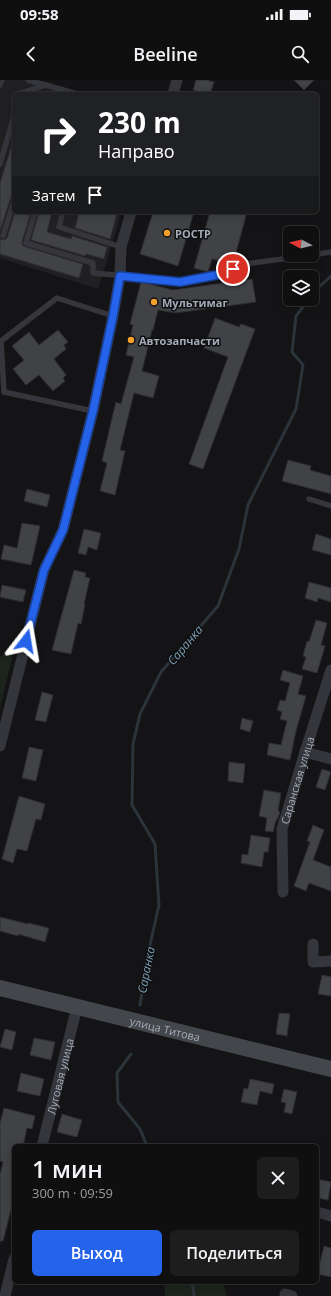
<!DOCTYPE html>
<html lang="ru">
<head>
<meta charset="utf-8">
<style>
	:root { --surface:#0f0f10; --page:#1d1d1e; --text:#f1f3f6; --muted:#9b9c9f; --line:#2f2f30; --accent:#2563eb }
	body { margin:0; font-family:"Open Sans",sans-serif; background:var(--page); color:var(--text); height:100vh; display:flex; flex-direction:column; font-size:15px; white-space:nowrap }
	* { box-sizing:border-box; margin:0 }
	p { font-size:13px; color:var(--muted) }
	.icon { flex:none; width:22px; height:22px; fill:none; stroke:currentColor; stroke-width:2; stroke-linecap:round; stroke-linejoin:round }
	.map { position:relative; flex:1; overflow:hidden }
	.panel { position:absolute; left:12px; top:1064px; width:307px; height:140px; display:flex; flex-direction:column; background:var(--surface); border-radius:6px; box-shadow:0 2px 10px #0003,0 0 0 1px var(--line) }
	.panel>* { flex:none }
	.banner { position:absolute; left:12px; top:12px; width:307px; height:122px; border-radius:6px; box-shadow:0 2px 10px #0003,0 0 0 1px var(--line); background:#202124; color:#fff; overflow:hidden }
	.needle { width:26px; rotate:277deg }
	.controls { position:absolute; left:283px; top:146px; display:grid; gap:8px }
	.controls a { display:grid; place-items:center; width:36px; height:36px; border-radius:6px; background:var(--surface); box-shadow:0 2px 10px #0003,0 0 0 1px var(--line); font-size:20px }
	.pin { position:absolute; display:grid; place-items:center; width:34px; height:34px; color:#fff; margin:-17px; border:2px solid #fff; border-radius:50%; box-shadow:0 1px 4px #0007 }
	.me { position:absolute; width:44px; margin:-22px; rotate:14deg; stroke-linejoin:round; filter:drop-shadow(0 0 3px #0008) }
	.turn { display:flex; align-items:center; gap:14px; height:84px; padding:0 20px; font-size:18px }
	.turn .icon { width:52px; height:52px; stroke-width:2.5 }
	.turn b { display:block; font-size:28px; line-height:34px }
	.then { display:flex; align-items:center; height:38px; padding:0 20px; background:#0003; gap:8px; font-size:15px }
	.round { display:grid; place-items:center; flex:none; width:42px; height:42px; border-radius:6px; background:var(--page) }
	.headline { display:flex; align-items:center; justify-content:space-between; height:68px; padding:0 20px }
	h1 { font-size:24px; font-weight:600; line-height:30px }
	.button { display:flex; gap:8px; margin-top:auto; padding:8px 20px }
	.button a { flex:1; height:46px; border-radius:6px; background:var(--accent); color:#fff; font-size:16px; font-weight:600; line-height:46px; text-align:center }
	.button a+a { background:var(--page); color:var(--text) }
	.status { display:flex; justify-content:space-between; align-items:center; height:28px; padding:0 20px; background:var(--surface); direction:ltr }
	.status svg { height:11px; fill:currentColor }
	header { display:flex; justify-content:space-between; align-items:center; height:52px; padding:0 20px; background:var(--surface); font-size:18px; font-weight:600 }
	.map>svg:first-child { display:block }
</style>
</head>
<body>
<div class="status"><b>09:58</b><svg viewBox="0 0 49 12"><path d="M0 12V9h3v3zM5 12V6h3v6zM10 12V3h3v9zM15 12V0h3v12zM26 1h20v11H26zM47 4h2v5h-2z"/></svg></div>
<header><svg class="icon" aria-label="back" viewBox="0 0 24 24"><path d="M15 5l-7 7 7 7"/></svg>Beeline<svg class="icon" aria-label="search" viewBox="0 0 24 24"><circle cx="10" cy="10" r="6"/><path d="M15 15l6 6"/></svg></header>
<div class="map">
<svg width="331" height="1216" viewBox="0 0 331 1216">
	<rect width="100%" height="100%" fill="#141416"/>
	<polygon fill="#202023" points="0,0 35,0 80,14 14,14 14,132 122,132 98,209 0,178"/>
	<g fill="#1c241c">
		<polygon points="15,566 0,628 0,577"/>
		<polygon points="164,1202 223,1202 227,1216 165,1216"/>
	</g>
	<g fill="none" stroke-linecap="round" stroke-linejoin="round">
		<g stroke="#2a343a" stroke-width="3">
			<polyline points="312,215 320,206 331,196"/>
			<polyline points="140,925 150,865 159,825 155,764 132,725 133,664 140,634 161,592 218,526 239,469 248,425 296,329 303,285 292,272 296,236 309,219"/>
			<polyline points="131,974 117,993 118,1022 140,1049 147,1066"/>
			<polyline points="192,1202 194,1216"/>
		</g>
	</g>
	<g fill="#404246" stroke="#2e2e32">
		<polygon points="196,0 206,0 214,2 210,14 204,14 193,10"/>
		<polygon points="294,0 314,0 304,10"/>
		<polygon points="12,64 14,64 14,108 0,151 0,103"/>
		<polygon points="15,132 31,132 22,162 23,166 83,184 79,198 0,174 0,159 4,160 7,158"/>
		<polygon points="39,132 52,132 47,152 71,159 72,156 107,167 104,179 86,174 85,176 31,160"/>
		<polygon points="79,132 109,132 117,134 110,159 75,148"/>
		<polygon points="153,132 194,132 178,186 140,174"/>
		<polygon points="210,132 247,132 233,184 212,179 208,192 194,188"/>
		<polygon points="252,199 256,222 176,233 158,230 153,250 152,250 142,291 159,296 153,318 134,313 120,370 125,371 115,415 100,411 107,383 102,381 112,338 116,322 121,324 134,277 126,275 133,245 130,244 141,202 173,210"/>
		<polygon points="215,238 239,247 241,244 255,249 203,389 189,384 228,277 204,268"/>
		<polygon points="58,250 68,262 64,265 66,269 54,279 66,295 63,298 65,301 53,311 39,295 26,305 13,289 24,280 12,266 29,252 39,265"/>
		<polygon points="288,380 311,386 310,390 331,396 331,414 282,401"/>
		<polygon points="27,409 50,415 47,427 24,421"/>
		<polygon points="22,443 40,446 31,485 1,479 4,465 17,468"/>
		<polygon points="84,449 101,453 97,470 88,467 86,475 78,473"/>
		<polygon points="316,454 331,459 331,475 312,470"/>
		<polygon points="74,490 86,493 85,497 90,498 84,524 85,525 81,544 78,543 71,574 52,570"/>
		<polygon points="309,502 331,508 331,522 318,518 317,522 305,518"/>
		<polygon points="2,505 26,510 23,522 0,517"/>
		<polygon points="316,540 327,543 321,565 325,566 317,593 302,589 306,577 303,576 307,561 309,562"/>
		<polygon points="283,590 303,596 298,614 306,616 296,651 290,680 267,675 269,663 281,665 287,641 280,639 282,632 277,630 280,620 285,621 290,603 280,600"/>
		<polygon points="42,612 53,615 46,642 35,640"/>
		<polygon points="242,638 253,641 250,652 240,649"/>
		<polygon points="29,667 43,670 36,701 22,698"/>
		<polygon points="229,682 245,684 243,703 228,701"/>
		<polygon points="322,689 331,692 325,710 316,707"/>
		<polygon points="264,710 281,713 278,731 280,732 277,740 276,740 273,752 265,751 267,738 259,736"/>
		<polygon points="19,716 45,724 41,740 36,739 27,771 17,769 13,783 2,779"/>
		<polygon points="313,745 324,750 313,780 331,787 331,811 309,803 306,811 294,806 310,762 307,761"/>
		<polygon points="251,755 270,758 268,772 264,772 262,787 241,783 242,774 248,775"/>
		<polygon points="0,837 28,844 28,843 49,848 45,862 18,854 18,856 0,851"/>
		<polygon points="322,895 331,897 331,916 318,914"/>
		<polygon points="279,933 290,934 287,956 276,954"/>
		<polygon points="5,949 16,952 12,970 0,967"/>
		<polygon points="34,958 55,962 51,980 30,975"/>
		<polygon points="21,993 44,999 40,1016 17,1011"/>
		<polygon points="250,999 274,1004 272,1014 260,1011 257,1025 241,1022 244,1008 248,1009"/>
		<polygon points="284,1009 297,1012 292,1034 284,1032 286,1023 281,1022"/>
		<polygon points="4,1028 35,1036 32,1049 27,1048 23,1066 14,1066 14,1118 3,1161 0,1161 0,1095 3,1082 0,1081 0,1043"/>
		<polygon points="62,1034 82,1040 77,1057 57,1052"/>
		<polygon points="317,1099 331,1102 328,1120 317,1118"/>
		<polygon points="324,1166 331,1168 331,1197 317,1194"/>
	</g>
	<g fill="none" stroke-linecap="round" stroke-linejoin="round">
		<g stroke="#35363b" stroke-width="5.5">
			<polyline points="28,0 45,5"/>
			<polyline points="0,5 2,0"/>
			<polyline points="21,14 21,13 46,5 77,14"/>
			<polyline points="0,84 14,36"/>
			<polyline points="35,132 26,163 93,183 93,193 180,201 222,194 245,184 312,175"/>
			<polyline points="63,132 59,147 121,167"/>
			<polyline points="3,156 14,121"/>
			<polyline points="312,175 331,172"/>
			<polyline points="93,331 4,312 1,261 57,218 113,236"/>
			<polyline points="309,419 331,426"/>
		</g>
		<g stroke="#35363b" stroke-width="11">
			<polyline points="173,14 177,0"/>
			<polyline points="0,666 44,490 63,450 93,331 113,236 120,196 121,167 131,132"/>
			<polyline points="305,672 331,679"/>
			<path id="s1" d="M283,812l-1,-63 23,-77 26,-82"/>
			<polyline points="313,864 313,882 331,881"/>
			<path id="s2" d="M42,1066l35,-139"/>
			<polyline points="317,1132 331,1136"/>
			<polyline points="285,1214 292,1216"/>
			<polyline points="5,1216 14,1179"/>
		</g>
		<path stroke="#43464b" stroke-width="16" id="s3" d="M0,908l331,81"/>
	</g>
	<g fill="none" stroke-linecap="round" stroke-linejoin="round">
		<defs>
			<polyline id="route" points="26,561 44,490 63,450 93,331 113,236 120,196 180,202 222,194 233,189"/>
		</defs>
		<use href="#route" stroke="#184099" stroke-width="10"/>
		<use href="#route" stroke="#2563eb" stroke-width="7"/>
	</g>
	<g fill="#f6a02c" stroke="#0f0f11" stroke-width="1.5">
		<circle cx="167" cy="153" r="4"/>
		<circle cx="154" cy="222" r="4"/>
		<circle cx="131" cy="260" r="4"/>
	</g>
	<g text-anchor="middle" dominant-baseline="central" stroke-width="3" stroke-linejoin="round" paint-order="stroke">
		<g font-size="11" font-weight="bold" fill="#a5acb7" stroke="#0f0f11" text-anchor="start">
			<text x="175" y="153">РОСТР</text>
			<text x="162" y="222">Мультимаг</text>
			<text x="139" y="260">Автозапчасти</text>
		</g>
		<g font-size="11" fill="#a5acb7" stroke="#0f0f11">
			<text stroke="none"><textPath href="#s1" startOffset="114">Саранская улица</textPath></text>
			<text stroke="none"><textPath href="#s3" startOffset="170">улица Титова</textPath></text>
			<text stroke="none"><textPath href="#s2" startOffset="72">Луговая улица</textPath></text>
		</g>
		<g font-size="12" font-style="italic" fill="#7b9eb3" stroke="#0f0f11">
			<text transform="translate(185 565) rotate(-50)">Саранка</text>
			<text transform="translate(146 890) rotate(-79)">Саранка</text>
		</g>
	</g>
</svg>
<div class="controls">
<a><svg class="needle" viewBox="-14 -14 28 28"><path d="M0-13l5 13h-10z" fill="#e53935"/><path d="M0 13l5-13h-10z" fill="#9b9c9f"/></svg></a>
<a><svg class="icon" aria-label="layers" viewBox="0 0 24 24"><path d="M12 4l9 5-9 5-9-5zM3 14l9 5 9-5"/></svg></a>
</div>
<div class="pin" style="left:233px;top:189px;background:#d93025"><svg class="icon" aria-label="arrive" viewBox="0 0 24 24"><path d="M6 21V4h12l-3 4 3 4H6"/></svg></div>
<svg class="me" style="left:26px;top:561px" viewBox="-20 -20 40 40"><path d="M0-17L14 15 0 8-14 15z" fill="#2563eb" stroke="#fff" stroke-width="4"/></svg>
<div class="banner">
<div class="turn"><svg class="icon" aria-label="right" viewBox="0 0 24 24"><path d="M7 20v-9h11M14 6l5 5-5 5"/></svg><div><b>230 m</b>Направо</div></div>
<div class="then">Затем<svg class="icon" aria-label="arrive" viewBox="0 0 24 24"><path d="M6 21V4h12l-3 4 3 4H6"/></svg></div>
</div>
<section class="panel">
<div class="headline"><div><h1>1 мин</h1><p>300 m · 09:59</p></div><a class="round"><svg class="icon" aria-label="close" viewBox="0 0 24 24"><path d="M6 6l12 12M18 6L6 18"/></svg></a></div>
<div class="button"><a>Выход</a><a>Поделиться</a></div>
</section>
</div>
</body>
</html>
